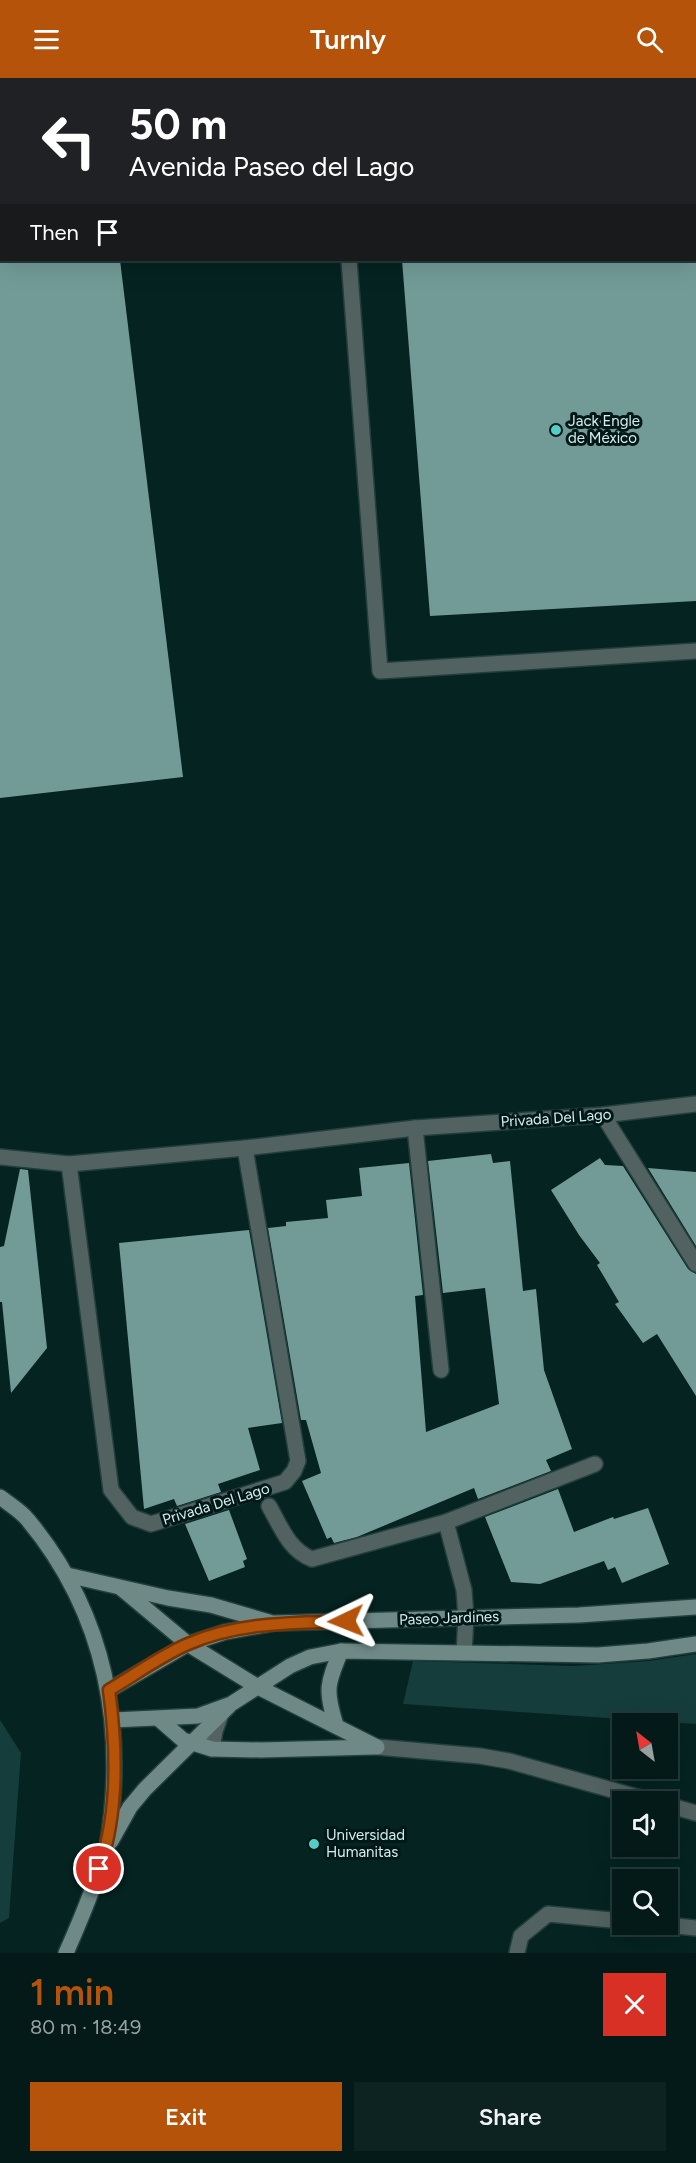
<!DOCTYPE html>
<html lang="en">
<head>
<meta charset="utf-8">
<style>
	:root { --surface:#031a19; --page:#0d2322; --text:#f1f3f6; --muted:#97a1a2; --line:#243838; --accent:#b45309 }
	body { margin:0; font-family:Figtree,sans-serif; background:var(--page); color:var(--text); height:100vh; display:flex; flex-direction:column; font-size:22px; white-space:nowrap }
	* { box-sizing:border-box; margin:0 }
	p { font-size:20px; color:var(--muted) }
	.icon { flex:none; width:33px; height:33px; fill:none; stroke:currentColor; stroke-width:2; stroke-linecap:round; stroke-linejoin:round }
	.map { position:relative; height:1875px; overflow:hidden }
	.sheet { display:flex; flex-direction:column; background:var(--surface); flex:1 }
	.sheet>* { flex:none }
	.hud { position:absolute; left:0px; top:0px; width:696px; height:183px; box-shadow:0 6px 24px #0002,0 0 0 2px var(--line); background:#202124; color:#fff; overflow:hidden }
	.needle { width:39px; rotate:329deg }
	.controls { position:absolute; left:612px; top:1635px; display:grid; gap:12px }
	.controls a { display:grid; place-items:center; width:66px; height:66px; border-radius:0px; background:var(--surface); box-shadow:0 6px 24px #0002,0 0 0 2px var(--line); font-size:30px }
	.pin { position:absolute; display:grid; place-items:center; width:51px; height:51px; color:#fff; margin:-26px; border:3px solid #fff; border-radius:50%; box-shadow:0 2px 6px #0007 }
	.me { position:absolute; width:66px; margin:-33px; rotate:268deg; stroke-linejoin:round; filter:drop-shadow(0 0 4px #0008) }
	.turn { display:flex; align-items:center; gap:21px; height:126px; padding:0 30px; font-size:27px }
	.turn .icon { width:78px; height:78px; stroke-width:2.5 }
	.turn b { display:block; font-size:42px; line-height:51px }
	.then { display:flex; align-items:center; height:57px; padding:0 30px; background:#0003; gap:12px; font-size:22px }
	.round { display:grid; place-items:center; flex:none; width:63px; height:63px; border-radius:0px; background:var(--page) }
	.summary { display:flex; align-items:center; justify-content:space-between; height:102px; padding:0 30px }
	h1 { font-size:36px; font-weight:600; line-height:45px; color:var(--accent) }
	.button { display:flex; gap:12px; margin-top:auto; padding:12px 30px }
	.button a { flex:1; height:69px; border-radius:0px; background:var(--accent); color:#fff; font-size:24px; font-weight:600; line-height:69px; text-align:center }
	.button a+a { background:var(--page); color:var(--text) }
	header { display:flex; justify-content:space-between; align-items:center; height:78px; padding:0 30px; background:var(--accent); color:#fff; font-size:27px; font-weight:600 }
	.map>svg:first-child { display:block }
</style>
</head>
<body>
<header><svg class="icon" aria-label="menu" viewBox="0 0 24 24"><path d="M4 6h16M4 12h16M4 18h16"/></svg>Turnly<svg class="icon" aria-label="search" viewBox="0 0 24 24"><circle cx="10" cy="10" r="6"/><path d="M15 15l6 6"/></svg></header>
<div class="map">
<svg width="696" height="1875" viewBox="0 0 696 1875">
	<rect width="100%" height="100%" fill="#042321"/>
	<g fill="#143d3b">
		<polygon points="696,1576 696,1646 403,1626 413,1583 574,1588 649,1583"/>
		<polygon points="0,1642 21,1675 9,1840 0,1845"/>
	</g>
	<g fill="#729b98">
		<polygon points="0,182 120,182 183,699 0,720"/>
		<polygon points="402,182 696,182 696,523 430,538"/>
		<polygon points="491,1076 493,1085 510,1083 523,1213 536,1211 544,1292 572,1371 546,1382 551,1393 478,1421 474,1410 357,1459 334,1465 331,1459 327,1461 302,1403 321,1395 306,1342 301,1342 268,1150 286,1148 286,1144 328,1140 326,1122 362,1118 359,1090 409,1085 423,1217 415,1218 426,1354 499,1326 485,1210 443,1215 428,1083"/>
		<polygon points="600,1080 605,1087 623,1088 688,1191 696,1196 696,1318 657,1256 643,1265 615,1226 619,1224 597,1187 600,1185 579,1157 551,1112"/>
		<polygon points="648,1090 696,1094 696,1168"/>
		<polygon points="20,1091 28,1092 47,1270 11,1315 2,1224 0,1224 0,1169 4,1168"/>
		<polygon points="249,1152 282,1345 248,1350 260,1392 218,1406 221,1414 177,1428 174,1421 144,1431 119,1165"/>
		<polygon points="558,1411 574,1454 613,1439 614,1441 648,1430 669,1486 622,1505 615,1489 608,1492 604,1483 540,1506 511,1504 485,1439"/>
		<polygon points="229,1432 247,1481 243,1483 245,1489 209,1503 185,1446"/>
	</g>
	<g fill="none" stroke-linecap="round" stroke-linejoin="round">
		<defs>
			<g id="lane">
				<polyline points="336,0 336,2"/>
				<polyline points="349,182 380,593 696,573"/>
				<polyline points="377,1669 480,1678 509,1683 655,1724"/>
				<polyline points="212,1671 215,1653 221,1636"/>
				<polyline points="668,1727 696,1735"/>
				<polyline points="658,1846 696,1850"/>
				<polyline points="517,1875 521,1858 548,1836 622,1843"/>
			</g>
			<g id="street">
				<polyline points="603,1037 696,1186"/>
				<polyline points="415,1050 441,1292"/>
				<polyline points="0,1079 69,1086 245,1070 415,1050 603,1037 696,1026"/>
				<polyline points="69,1086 111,1412 132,1439 151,1446 285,1404 294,1393 298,1383 245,1070"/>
				<path d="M269,1428c12,21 20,44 43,53l134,-37 149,-58"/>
				<polyline points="446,1444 464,1512 466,1539 464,1575"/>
			</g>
			<g id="secondary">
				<path d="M0,1419c9,7 21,14 28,23 78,94 99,209 79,327 -2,8 -6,17 -9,26 -9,27 -20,53 -32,80"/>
				<polyline points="67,1497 168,1520 211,1527 269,1544"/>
				<polyline points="121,1510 188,1566 258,1609 377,1669"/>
				<polyline points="109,1612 188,1566 225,1554 275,1545 579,1537 696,1529"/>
				<polyline points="159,1641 183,1662 212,1671 261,1672 374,1669"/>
				<polyline points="113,1642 198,1638 231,1626 290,1588 310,1579 341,1573 598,1577 648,1573 696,1566"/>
				<path d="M336,1647c-11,-35 -9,-41 5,-74"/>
				<polyline points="111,1763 130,1729 145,1711 229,1628"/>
			</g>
		</defs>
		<use href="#lane" stroke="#223f3d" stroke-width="18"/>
		<use href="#street" stroke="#223f3d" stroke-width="18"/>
		<use href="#secondary" stroke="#223f3d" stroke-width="18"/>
		<use href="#lane" stroke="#526260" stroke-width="15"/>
		<use href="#street" stroke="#526260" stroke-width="15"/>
		<use href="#secondary" stroke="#6f8987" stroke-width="15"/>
	</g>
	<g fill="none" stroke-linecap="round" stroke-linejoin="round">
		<defs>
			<path id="route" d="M99,1791c20,-56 18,-120 10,-179 24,-14 53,-35 79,-46 49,-22 106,-21 158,-23"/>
		</defs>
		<use href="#route" stroke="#753606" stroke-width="15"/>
		<use href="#route" stroke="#b45309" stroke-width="10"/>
	</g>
	<g fill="#54cdc7" stroke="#001918" stroke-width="2">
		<circle cx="556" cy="352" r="6"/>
		<circle cx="314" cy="1766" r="6"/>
	</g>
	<g text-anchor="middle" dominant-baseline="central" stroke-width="6" stroke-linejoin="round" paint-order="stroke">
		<g font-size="15" fill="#d8edeb" stroke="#001918" text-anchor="start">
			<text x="568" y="343">Jack Engle<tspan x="568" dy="17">de México</tspan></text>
			<text x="326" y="1757">Universidad<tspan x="326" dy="17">Humanitas</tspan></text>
		</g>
		<g font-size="15" fill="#d8edeb" stroke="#001918">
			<text transform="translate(556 1040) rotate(-4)">Privada Del Lago</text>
			<text transform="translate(216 1426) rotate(-17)">Privada Del Lago</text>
			<text transform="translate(449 1540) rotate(-2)">Paseo Jardines</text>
		</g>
	</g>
</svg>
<div class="controls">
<a><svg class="needle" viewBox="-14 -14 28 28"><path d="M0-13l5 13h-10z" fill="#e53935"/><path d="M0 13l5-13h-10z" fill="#97a1a2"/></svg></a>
<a><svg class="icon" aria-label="sound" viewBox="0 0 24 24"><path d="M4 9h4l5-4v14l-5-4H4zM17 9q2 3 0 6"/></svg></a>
<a><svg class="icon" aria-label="search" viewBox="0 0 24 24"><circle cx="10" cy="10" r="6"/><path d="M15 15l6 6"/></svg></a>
</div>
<div class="pin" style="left:99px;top:1791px;background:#d93025"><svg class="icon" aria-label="arrive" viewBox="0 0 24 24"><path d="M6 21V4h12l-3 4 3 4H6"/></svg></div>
<svg class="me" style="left:346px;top:1543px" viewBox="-20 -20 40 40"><path d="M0-17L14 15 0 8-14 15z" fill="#b45309" stroke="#fff" stroke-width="4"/></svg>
<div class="hud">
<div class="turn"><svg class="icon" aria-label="left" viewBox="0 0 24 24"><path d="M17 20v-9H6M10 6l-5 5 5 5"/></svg><div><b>50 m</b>Avenida Paseo del Lago</div></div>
<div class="then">Then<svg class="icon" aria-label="arrive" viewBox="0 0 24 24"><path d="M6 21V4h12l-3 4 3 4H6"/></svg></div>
</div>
</div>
<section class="sheet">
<div class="summary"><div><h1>1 min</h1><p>80 m · 18:49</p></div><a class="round" style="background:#d93025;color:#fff"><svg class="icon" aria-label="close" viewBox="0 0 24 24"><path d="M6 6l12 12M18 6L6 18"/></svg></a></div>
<div class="button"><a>Exit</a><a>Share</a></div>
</section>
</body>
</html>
